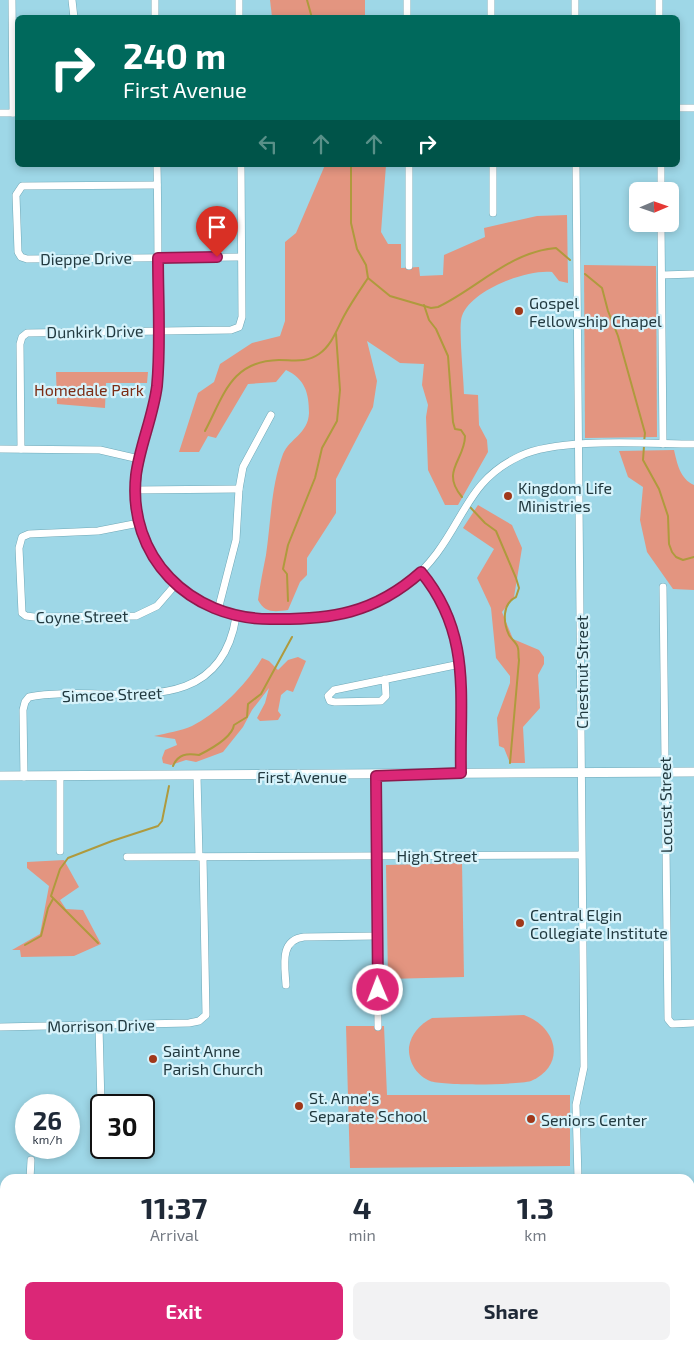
<!DOCTYPE html>
<html lang="en">
<head>
<meta charset="utf-8">
<style>
	:root { --surface:#fff; --page:#f2f2f3; --text:#1f2937; --muted:#747a83; --accent:#db2777 }
	body { margin:0; font-family:"Exo 2",sans-serif; background:var(--page); color:var(--text); height:100vh; display:flex; flex-direction:column; font-size:19px; white-space:nowrap }
	* { box-sizing:border-box; margin:0 }
	p { font-size:16px; color:var(--muted) }
	.icon { flex:none; width:28px; height:28px; fill:none; stroke:currentColor; stroke-width:2; stroke-linecap:round; stroke-linejoin:round }
	.map { position:relative; flex:1; overflow:hidden }
	.panel { position:absolute; left:0px; top:1174px; width:695px; height:176px; display:flex; flex-direction:column; background:var(--surface); border-radius:15px 15px 0 0; box-shadow:0 2px 8px #0003 }
	.panel>* { flex:none }
	.banner { position:absolute; left:15px; top:15px; width:665px; height:152px; border-radius:8px; box-shadow:0 2px 8px #0003; background:#00695c; color:#fff; overflow:hidden }
	.needle { width:32px; rotate:88deg }
	.tools { position:absolute; left:629px; top:182px; display:grid; gap:10px }
	.tools a { display:grid; place-items:center; width:50px; height:50px; border-radius:8px; background:var(--surface); box-shadow:0 2px 8px #0003; font-size:25px }
	.speed { position:absolute; left:15px; top:1094px; display:flex; gap:10px; font-size:25px; font-weight:700; text-align:center }
	.speed>* { display:grid; place-content:center; width:65px; height:65px; border-radius:50%; background:var(--surface); box-shadow:0 2px 8px #0003; line-height:1 }
	.speed small { font-size:12px; font-weight:400 }
	.speed .limit { border:2px solid #111; border-radius:8px; background:#fff; color:#111 }
	.pin { position:absolute; display:grid; place-items:center; width:42px; height:42px; color:#fff; margin:-51px -21px; border-radius:50% 50% 50% 0; rotate:-45deg; box-shadow:0 0 5px #0007 }
	.pin .icon { rotate:45deg }
	.me { position:absolute; width:55px; margin:-28px; rotate:359deg; stroke-linejoin:round; filter:drop-shadow(0 0 4px #0008) }
	.turn { display:flex; align-items:center; gap:18px; height:105px; padding:0 25px; font-size:22px }
	.turn .icon { width:65px; height:65px; stroke-width:2.5 }
	.turn b { display:block; font-size:35px; line-height:42px }
	.lanes { display:flex; align-items:center; height:48px; padding:0 25px; background:#0003; justify-content:center; gap:25px; direction:ltr }
	.lanes .off { opacity:.35 }
	.eta { display:flex; justify-content:space-evenly; align-items:center; height:85px; text-align:center }
	.eta b { font-size:30px; font-weight:700; line-height:35px }
	.button { display:flex; gap:10px; margin-top:auto; padding:10px 25px }
	.button a { flex:1; height:58px; border-radius:8px; background:var(--accent); color:#fff; font-size:20px; font-weight:700; line-height:58px; text-align:center }
	.button a+a { background:var(--page); color:var(--text) }
	.map>svg:first-child { display:block }
</style>
</head>
<body>
<div class="map">
<svg width="694" height="1349" viewBox="0 0 694 1349">
	<rect width="100%" height="100%" fill="#9ed7e7"/>
	<g fill="#e39580">
		<polygon points="270,0 365,0 365,17 272,17"/>
		<path d="M325,165h61l-5,67 7,12h13v24l18,-1 1,9 23,-1 1,-20 41,-18 -1,-9 53,-12 30,-1 1,68 -9,-2 -7,-9c-25,-3 -81,18 -90,44 -4,10 2,64 2,78l14,1 1,30 8,15 1,12 -30,53h-13l-17,-35 -2,-53 2,-12 -6,-20 2,-21 -24,-1 -33,-22 10,40 -4,26 -37,72v34l-29,45v17l-7,7 -12,28c-14,2 -23,3 -30,-10 2,-15 5,-30 8,-45 5,-34 5,-69 17,-101 7,-16 25,-20 26,-41 0,-20 -4,-34 -23,-43l-10,12 -28,2 -32,54 -8,-2 -9,16h-20l19,-59 16,-11 6,-18 32,-21 28,-7 5,-15v-79l11,-9z"/>
		<polygon points="584,265 656,266 657,437 585,438"/>
		<polygon points="56,372 148,372 147,383 106,383 105,408 57,404"/>
		<path d="M674,450c3,13 6,29 20,35v105l-21,-1 -26,-37 -7,-32 3,-33 -15,-10 -9,-26z"/>
		<polygon points="478,505 512,525 522,548 514,597 502,612 513,639 539,650 544,657 544,664 538,675 540,708 523,727 525,763 510,763 504,748 499,746 497,718 510,683 510,676 496,658 491,608 477,578 494,549 463,528"/>
		<path d="M298,657l8,4 -13,31 -6,-2 -6,5 -3,16 3,4 -3,5 -18,1 -3,-3 8,-15 4,-15 -17,22 -9,17 -20,25 -27,10 -10,-2 -15,5 -8,-2 -1,-5 3,-8 12,-5 -2,-6 -21,-3c13,-3 27,-5 38,-10 27,-14 55,-42 70,-68l7,3 9,9 10,-10z"/>
		<polygon points="64,860 79,887 60,900 66,909 83,910 101,944 74,956 21,957 20,950 12,950 40,934 49,886 27,868 27,862"/>
		<polygon points="462,863 464,977 388,979 386,865"/>
		<path d="M524,1015c33,12 43,50 7,66 -15,4 -88,5 -101,0 -13,-5 -22,-19 -21,-34 2,-13 11,-23 23,-29z"/>
		<polygon points="346,1026 384,1026 387,1095 570,1095 570,1166 350,1168"/>
	</g>
	<g fill="none" stroke-linecap="round" stroke-linejoin="round">
		<g stroke="#af9a3d" stroke-width="2">
			<polyline points="307,0 312,18"/>
			<path d="M351,165v58l6,26 9,16 2,13 22,18 41,12 7,-1c40,-19 71,-55 118,-59l14,12"/>
			<polyline points="585,274 602,288 608,311 618,336 645,433 644,442"/>
			<path d="M424,305l5,15 7,9 12,27 5,66 2,7 6,1 4,6c0,24 -25,35 -3,61"/>
			<path d="M205,431c19,-36 26,-70 74,-71 15,0 27,3 40,-6 13,-9 18,-25 25,-38 7,-13 16,-26 24,-38"/>
			<polyline points="644,446 643,460 659,489 668,516 669,544 672,552 676,557 683,560 694,557"/>
			<path d="M470,507l15,16 11,8 20,47 3,10 -3,9c-14,7 -13,25 -7,38 3,5 8,8 9,13 1,4 0,8 1,12l-9,103"/>
			<polyline points="288,601 287,574 283,569 288,545 315,478 322,448 337,421 340,390 336,334"/>
			<path d="M173,766c5,-12 14,-13 26,-11 12,-6 33,-17 35,-30l13,-8 1,-13 13,-10 31,-57"/>
			<polyline points="98,943 51,896 60,869 68,858 112,841 158,826 162,821 169,786"/>
			<polyline points="25,945 41,936 48,908 53,899"/>
		</g>
		<defs>
			<g id="minor">
				<polyline points="12,0 13,113"/>
				<polyline points="72,0 74,18"/>
				<polyline points="155,0 155,18"/>
				<polyline points="239,0 239,18"/>
				<polyline points="407,0 407,18"/>
				<polyline points="491,0 491,18"/>
				<polyline points="575,0 575,18"/>
				<polyline points="659,0 659,18"/>
				<polyline points="678,108 694,108"/>
				<polyline points="0,113 17,113"/>
				<path d="M157,165c1,45 1,90 1,135 0,27 1,55 -1,82 -4,46 -27,86 -19,132 7,44 39,79 79,96 23,9 46,10 71,9 61,0 111,-15 149,-66 29,-39 34,-74 83,-97 40,-19 128,-12 174,-12"/>
				<polyline points="409,165 409,266"/>
				<polyline points="493,165 493,213"/>
				<polyline points="576,165 584,1067 576,1105 578,1179"/>
				<polyline points="661,165 661,191"/>
				<polyline points="157,185 22,186 16,195 18,252 21,257 27,259 241,257"/>
				<polyline points="661,224 663,444"/>
				<polyline points="662,275 694,274"/>
				<polyline points="0,449 100,450 139,459"/>
				<polyline points="21,449 20,344 22,337 27,333 231,330 239,327 242,317 241,165"/>
				<polyline points="136,490 239,489"/>
				<polyline points="139,523 98,531 29,534 22,537 19,548 22,613 26,616 34,617 136,616 157,606 176,584"/>
				<path d="M421,572c51,62 39,126 40,201"/>
				<polyline points="663,587 668,1019 672,1024 694,1023"/>
				<polyline points="218,610 236,540 239,489 243,467 271,415"/>
				<polyline points="385,679 386,696 381,701 335,702 330,701 328,696 334,690 460,664"/>
				<polyline points="197,776 199,857"/>
				<polyline points="376,776 378,1027"/>
				<path d="M24,777l-1,-67 2,-8 4,-5c75,-15 189,31 207,-80"/>
				<polyline points="60,777 60,851"/>
				<polyline points="127,857 581,855"/>
				<path d="M286,985c-1,-19 -7,-45 18,-48l73,-1"/>
				<polyline points="99,1026 101,1105"/>
				<polyline points="0,1027 189,1023 199,1021 206,1015 203,857"/>
				<polyline points="101,1108 99,1132 101,1137"/>
				<polyline points="30,1179 31,1160"/>
				<polyline points="0,1213 5,1213"/>
				<polyline points="690,1213 694,1213"/>
				<polyline points="690,1306 694,1306"/>
				<polyline points="0,1310 5,1310"/>
				<polyline points="581,1345 581,1349"/>
				<polyline points="230,1349 234,1345"/>
				<polyline points="310,1349 310,1345"/>
			</g>
			<polyline id="major" points="0,776 694,772"/>
		</defs>
		<use href="#minor" stroke="#70a8b7" stroke-width="8"/>
		<use href="#major" stroke="#70a8b7" stroke-width="10"/>
		<use href="#minor" stroke="#fff" stroke-width="7"/>
		<use href="#major" stroke="#fff" stroke-width="9"/>
	</g>
	<g fill="none" stroke-linecap="round" stroke-linejoin="round">
		<defs>
			<path id="route" d="M217,257l-59,1c0,42 3,86 -1,128 -4,31 -17,59 -21,89 -9,82 54,144 134,144 60,1 104,-5 151,-47 52,63 38,126 40,201l-85,3 2,214"/>
		</defs>
		<use href="#route" stroke="#8e194d" stroke-width="12"/>
		<use href="#route" stroke="#db2777" stroke-width="9"/>
	</g>
	<g fill="#a0381a" stroke="#d7f3fb" stroke-width="2">
		<circle cx="519" cy="311" r="5"/>
		<circle cx="508" cy="496" r="5"/>
		<circle cx="520" cy="923" r="5"/>
		<circle cx="153" cy="1059" r="5"/>
		<circle cx="299" cy="1106" r="5"/>
		<circle cx="531" cy="1119" r="5"/>
	</g>
	<g text-anchor="middle" dominant-baseline="central" stroke-width="4.5" stroke-linejoin="round" paint-order="stroke">
		<g font-size="16" fill="#223a40" stroke="#d7f3fb">
			<text transform="translate(86 258) rotate(-1)">Dieppe Drive</text>
			<text transform="translate(95 331) rotate(-1)">Dunkirk Drive</text>
			<text transform="translate(82 616) rotate(-1)">Coyne Street</text>
			<text transform="translate(581 672) rotate(-90)">Chestnut Street</text>
			<text transform="translate(112 694) rotate(-2)">Simcoe Street</text>
			<text x="302" y="776">First Avenue</text>
			<text transform="translate(665 805) rotate(-91)">Locust Street</text>
			<text x="437" y="855">High Street</text>
			<text transform="translate(101 1025) rotate(-1)">Morrison Drive</text>
		</g>
		<g font-size="16" fill="#223a40" stroke="#d7f3fb" text-anchor="start">
			<text x="529" y="302">Gospel<tspan x="529" dy="18">Fellowship Chapel</tspan></text>
			<text x="518" y="487">Kingdom Life<tspan x="518" dy="18">Ministries</tspan></text>
			<text x="530" y="914">Central Elgin<tspan x="530" dy="18">Collegiate Institute</tspan></text>
			<text x="163" y="1050">Saint Anne<tspan x="163" dy="18">Parish Church</tspan></text>
			<text x="309" y="1097">St. Anne's<tspan x="309" dy="18">Separate School</tspan></text>
			<text x="541" y="1119">Seniors Center</text>
		</g>
		<g font-size="16" fill="#7b2c15" stroke="#d7f3fb">
			<text x="89" y="389">Homedale Park</text>
		</g>
	</g>
</svg>
<div class="tools">
<a><svg class="needle" viewBox="-14 -14 28 28"><path d="M0-13l5 13h-10z" fill="#e53935"/><path d="M0 13l5-13h-10z" fill="#747a83"/></svg></a>
</div>
<div class="speed"><div>26<small>km/h</small></div><div class="limit">30</div></div>
<div class="pin" style="left:217px;top:257px;background:#d93025"><svg class="icon" aria-label="arrive" viewBox="0 0 24 24"><path d="M6 21V4h12l-3 4 3 4H6"/></svg></div>
<svg class="me" style="left:378px;top:990px" viewBox="-20 -20 40 40"><circle r="17" fill="#db2777" stroke="#fff" stroke-width="3"/><path d="M0-11L8 9 0 5-8 9z" fill="#fff"/></svg>
<div class="banner">
<div class="turn"><svg class="icon" aria-label="right" viewBox="0 0 24 24"><path d="M7 20v-9h11M14 6l5 5-5 5"/></svg><div><b>240 m</b>First Avenue</div></div>
<div class="lanes"><svg class="icon off" aria-label="left" viewBox="0 0 24 24"><path d="M17 20v-9H6M10 6l-5 5 5 5"/></svg><svg class="icon off" aria-label="ahead" viewBox="0 0 24 24"><path d="M12 20V5M6 11l6-6 6 6"/></svg><svg class="icon off" aria-label="ahead" viewBox="0 0 24 24"><path d="M12 20V5M6 11l6-6 6 6"/></svg><svg class="icon" aria-label="right" viewBox="0 0 24 24"><path d="M7 20v-9h11M14 6l5 5-5 5"/></svg></div>
</div>
<section class="panel">
<div class="eta">
<div><b>11:37</b><p>Arrival</p></div>
<div><b>4</b><p>min</p></div>
<div><b>1.3</b><p>km</p></div>
</div>
<div class="button"><a>Exit</a><a>Share</a></div>
</section>
</div>
</body>
</html>
